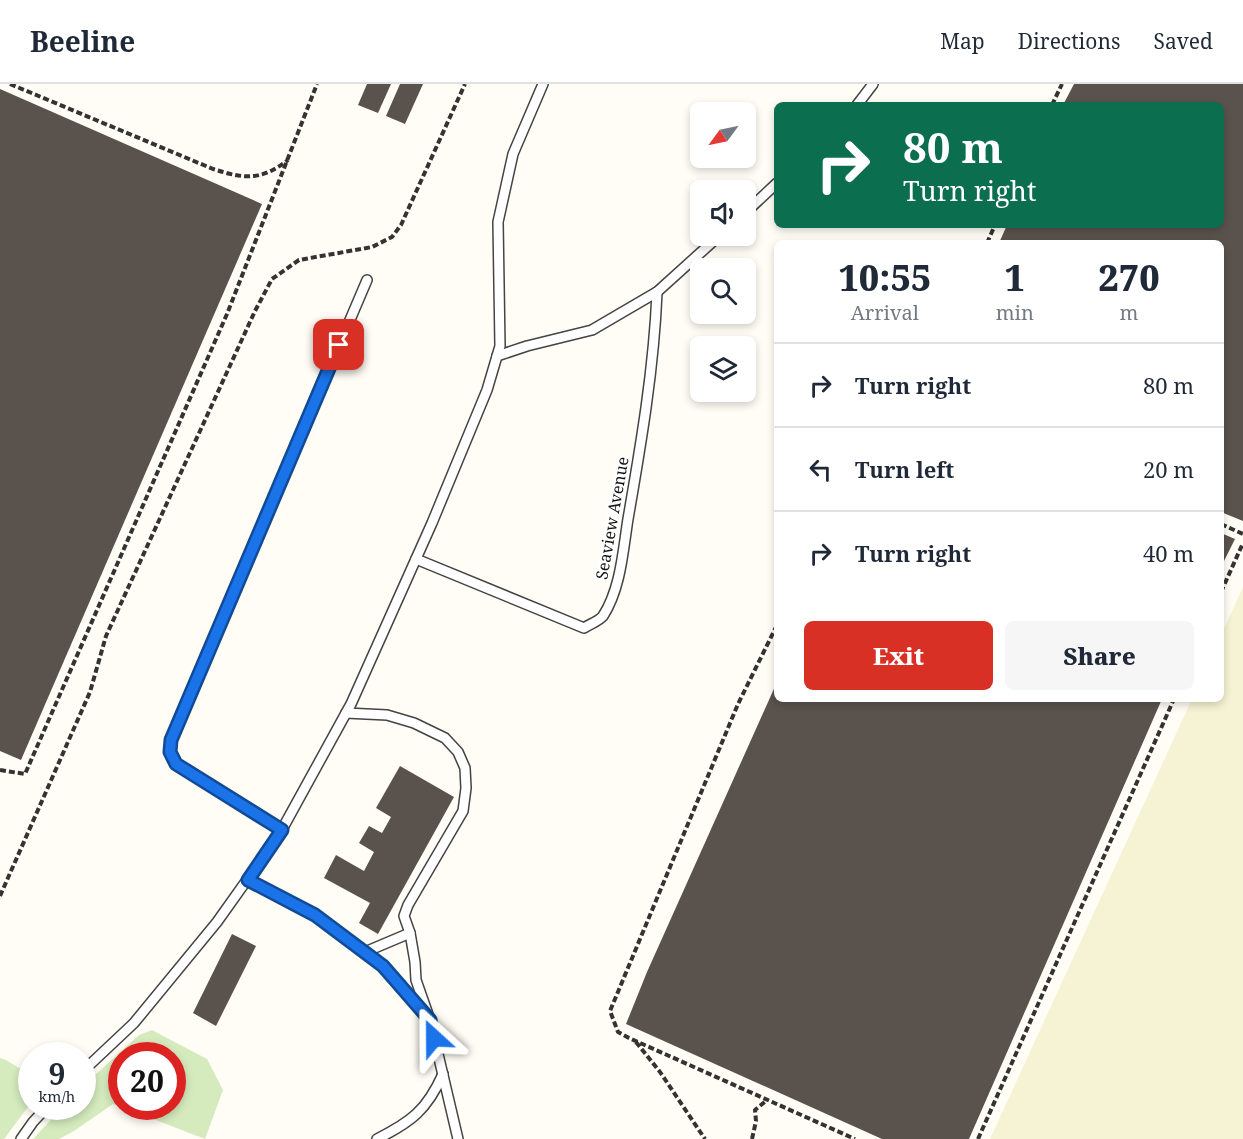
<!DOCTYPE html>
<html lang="en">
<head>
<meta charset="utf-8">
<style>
	:root { --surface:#fff; --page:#f6f6f7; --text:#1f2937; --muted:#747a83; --line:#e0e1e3; --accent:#d93025 }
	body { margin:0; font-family:"Noto Serif",serif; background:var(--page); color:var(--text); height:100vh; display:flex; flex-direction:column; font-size:22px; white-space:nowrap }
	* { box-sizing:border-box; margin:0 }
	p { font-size:20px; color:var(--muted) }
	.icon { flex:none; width:33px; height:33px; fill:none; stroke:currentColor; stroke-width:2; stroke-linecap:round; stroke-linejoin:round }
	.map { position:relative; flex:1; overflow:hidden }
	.details { position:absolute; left:774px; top:156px; width:450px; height:462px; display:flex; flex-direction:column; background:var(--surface); border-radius:9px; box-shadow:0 3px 9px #0003 }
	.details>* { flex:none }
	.guide { position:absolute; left:774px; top:18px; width:450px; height:126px; border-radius:9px; box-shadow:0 3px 9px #0003; background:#0b6e4f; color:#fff; overflow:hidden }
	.needle { width:39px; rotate:237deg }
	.buttons { position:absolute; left:690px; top:18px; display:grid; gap:12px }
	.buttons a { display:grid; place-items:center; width:66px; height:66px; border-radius:9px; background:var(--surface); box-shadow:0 3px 9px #0003; font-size:30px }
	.speed { position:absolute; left:18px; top:958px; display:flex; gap:12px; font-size:30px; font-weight:700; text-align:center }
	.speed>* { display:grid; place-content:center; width:78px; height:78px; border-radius:50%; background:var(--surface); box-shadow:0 3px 9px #0003; line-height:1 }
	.speed small { font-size:15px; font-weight:400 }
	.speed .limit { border:9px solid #d22; background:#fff; color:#111 }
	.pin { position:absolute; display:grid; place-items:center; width:51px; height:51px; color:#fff; margin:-26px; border-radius:12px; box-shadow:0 3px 9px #0006 }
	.me { position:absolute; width:66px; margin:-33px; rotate:336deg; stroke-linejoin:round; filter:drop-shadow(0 0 4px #0008) }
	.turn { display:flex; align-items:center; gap:21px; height:126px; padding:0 30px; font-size:27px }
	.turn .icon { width:78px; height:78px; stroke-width:2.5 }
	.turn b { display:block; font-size:42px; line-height:51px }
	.eta { display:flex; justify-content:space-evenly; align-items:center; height:102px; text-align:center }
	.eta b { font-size:36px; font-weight:800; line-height:42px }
	.action { display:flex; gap:12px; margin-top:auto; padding:12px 30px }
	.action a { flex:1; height:69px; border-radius:9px; background:var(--accent); color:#fff; font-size:24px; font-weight:800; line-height:69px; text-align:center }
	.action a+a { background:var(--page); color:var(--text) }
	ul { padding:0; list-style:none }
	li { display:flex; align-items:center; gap:18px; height:84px; padding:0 30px; border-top:2px solid var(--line) }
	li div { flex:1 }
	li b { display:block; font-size:22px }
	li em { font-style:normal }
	header { display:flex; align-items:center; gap:36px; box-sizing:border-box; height:84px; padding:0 30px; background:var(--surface); border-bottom:2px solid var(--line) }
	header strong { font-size:28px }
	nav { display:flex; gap:33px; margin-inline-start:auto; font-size:21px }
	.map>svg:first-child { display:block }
</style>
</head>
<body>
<header>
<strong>Beeline</strong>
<nav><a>Map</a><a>Directions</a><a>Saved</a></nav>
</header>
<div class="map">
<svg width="1243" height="1055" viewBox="0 0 1243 1055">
	<rect width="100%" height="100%" fill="#fffdf5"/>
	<polygon fill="#f6f3d4" points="1243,503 1243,1055 990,1055 1192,615 1221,615 1221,551"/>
	<g fill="#d5ebbd">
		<polygon points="152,946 207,975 223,1006 205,1055 122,1023 172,1023 172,972 122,972 122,1023 113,1020 74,1047 59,1055 33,1055 63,1023 82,1023 83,1002 139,951"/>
		<polygon points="0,974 6,976 24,987 32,999 31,1019 4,1055 0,1055"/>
	</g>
	<g fill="#5a524d">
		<polygon points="367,0 391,0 378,29 358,21"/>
		<polygon points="400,0 423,0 405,40 386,32"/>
		<polygon points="1074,0 1243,0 1243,437 1221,428 1221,159 999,159 1007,141 1221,141 1221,21 1063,21"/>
		<polygon points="0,5 262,120 21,676 0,667"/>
		<polygon points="1221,449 1235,455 1221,483"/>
		<polygon points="777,598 777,615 1162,615 969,1055 882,1055 626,940 647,888"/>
		<polygon points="400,682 454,713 378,850 359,839 370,819 324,794 336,771 364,787 374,768 359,759 369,742 382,749 391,733 376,724"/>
		<polygon points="232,850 256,862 216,942 193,929"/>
	</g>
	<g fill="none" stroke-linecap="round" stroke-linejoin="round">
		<defs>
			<g id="lane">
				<polyline points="857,21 873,0"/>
				<polyline points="746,128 777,99"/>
				<polyline points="497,272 527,262 592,246 657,208 719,152"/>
				<path d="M416,475l168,69c6,-4 15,-7 19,-12 18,-28 20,-66 25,-97 13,-75 26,-151 29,-227"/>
				<polyline points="346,629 387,631 414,639 445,654 458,668 465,684 466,704 463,727 408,821 404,832 410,849 415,878 416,896 430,936"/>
				<polyline points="282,746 176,680 170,668 171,656 367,196"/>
				<polyline points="247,796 315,831 383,882 430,936 458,1055"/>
				<polyline points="365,868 410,849"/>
				<polyline points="82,988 134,939 217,838 279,751 351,620 432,439 487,306 500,262 498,138 513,70 543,0"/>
				<polyline points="21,1055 33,1038 47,1023"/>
				<path d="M377,1055c34,-17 50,-29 66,-65"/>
			</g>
		</defs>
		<use href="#lane" stroke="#444" stroke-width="12"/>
		<g stroke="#333" stroke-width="4" stroke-dasharray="6 3" stroke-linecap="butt">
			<path d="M10,0l203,85c31,10 48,12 75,-9"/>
			<polyline points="1052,21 1062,0"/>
			<polyline points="987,159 995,141"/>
			<polyline points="1221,440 1243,450"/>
			<polyline points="1221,508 1243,459"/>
			<polyline points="777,541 738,620 610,927 618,948 629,954 855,1055"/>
			<polyline points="0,686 25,690 227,230 317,0"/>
			<polyline points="0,812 90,608 106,552 255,227 272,195 299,176 372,163 392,153 401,141 465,0"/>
			<polyline points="636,958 660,988 705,1055"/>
			<polyline points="752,1055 756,1037 755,1026 767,1016"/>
			<polyline points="978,1055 1174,615"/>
		</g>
		<use href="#lane" stroke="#fff" stroke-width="9"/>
	</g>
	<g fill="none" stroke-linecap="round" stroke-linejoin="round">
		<defs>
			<polyline id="route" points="339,261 171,656 170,668 176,680 282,746 248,796 315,831 383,882 430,936 434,954"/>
		</defs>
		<use href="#route" stroke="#114b97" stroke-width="15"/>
		<use href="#route" stroke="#1a73e8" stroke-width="10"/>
	</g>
	<g text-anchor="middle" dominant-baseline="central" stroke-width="6" stroke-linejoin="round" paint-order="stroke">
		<g font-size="16" fill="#111" stroke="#fff">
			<text transform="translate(612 434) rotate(-80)">Seaview Avenue</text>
		</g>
	</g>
</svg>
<div class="buttons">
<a><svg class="needle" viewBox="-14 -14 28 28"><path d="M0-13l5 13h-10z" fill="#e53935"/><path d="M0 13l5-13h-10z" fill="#747a83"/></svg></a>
<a><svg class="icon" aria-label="sound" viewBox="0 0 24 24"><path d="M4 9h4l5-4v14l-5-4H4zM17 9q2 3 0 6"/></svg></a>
<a><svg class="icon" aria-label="search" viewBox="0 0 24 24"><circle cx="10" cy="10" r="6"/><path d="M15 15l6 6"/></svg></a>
<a><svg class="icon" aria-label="layers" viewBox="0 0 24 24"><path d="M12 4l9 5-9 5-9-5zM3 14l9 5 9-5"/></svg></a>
</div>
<div class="speed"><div>9<small>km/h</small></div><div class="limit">20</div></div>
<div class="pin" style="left:339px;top:261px;background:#d93025"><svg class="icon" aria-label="arrive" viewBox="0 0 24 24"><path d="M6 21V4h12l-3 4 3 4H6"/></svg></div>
<svg class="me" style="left:434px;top:954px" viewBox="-20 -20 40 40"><path d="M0-17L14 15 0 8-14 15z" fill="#1a73e8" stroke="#fff" stroke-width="4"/></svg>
<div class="guide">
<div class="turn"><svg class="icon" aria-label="right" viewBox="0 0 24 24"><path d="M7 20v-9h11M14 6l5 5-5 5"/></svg><div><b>80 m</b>Turn right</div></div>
</div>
<section class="details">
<div class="eta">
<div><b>10:55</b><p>Arrival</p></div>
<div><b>1</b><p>min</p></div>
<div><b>270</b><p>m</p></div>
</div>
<ul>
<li><svg class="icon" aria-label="right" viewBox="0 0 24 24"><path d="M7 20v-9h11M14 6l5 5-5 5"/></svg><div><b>Turn right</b></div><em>80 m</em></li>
<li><svg class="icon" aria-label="left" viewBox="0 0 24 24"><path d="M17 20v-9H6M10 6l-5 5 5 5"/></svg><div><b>Turn left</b></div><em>20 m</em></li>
<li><svg class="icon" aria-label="right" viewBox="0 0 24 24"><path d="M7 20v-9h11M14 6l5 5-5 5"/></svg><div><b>Turn right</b></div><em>40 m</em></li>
</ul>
<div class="action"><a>Exit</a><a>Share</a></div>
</section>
</div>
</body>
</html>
